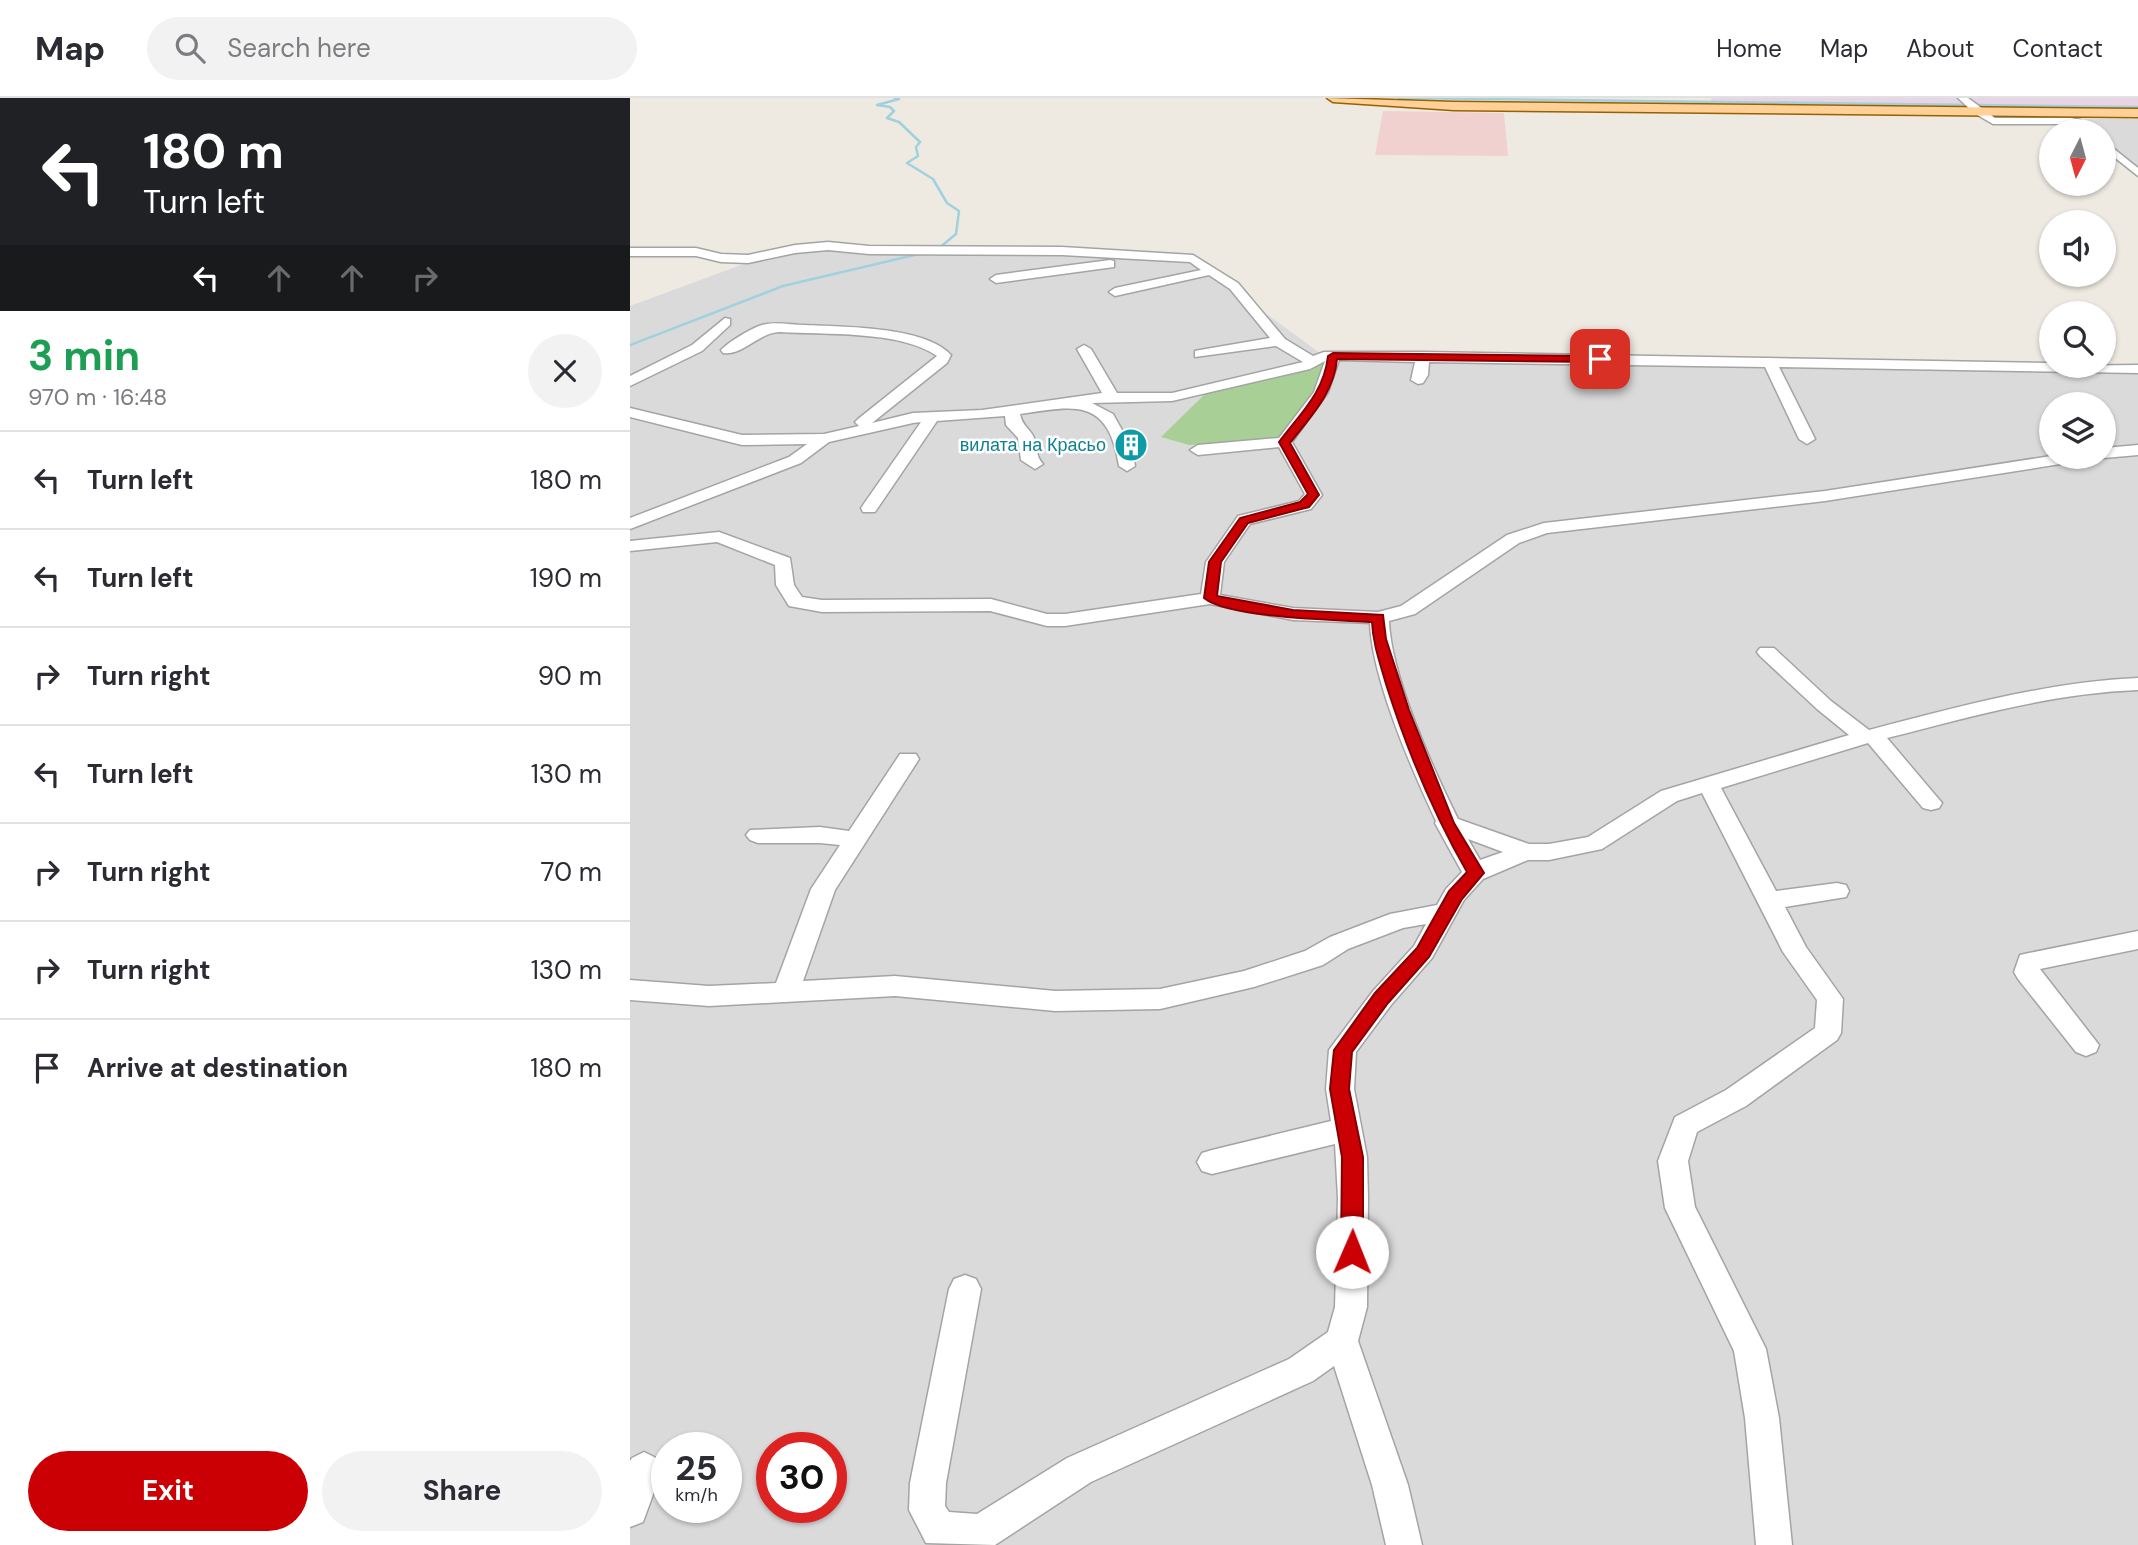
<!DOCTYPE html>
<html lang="en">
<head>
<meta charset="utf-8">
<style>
	:root { --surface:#fff; --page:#f2f2f3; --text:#2b2b33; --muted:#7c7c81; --line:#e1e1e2; --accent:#ca0004 }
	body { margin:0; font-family:"DM Sans",sans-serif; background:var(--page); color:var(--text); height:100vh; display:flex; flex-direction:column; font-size:26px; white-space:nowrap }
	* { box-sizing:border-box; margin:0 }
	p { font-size:23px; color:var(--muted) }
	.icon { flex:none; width:38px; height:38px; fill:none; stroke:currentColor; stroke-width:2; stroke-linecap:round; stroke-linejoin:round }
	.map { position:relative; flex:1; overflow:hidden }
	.side { display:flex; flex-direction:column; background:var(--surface); width:630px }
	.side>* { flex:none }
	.top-card { background:#202124; color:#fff; overflow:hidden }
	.needle { width:46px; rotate:186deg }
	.fabs { position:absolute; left:1409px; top:21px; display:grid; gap:14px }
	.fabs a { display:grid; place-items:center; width:77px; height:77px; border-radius:50%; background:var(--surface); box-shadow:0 2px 5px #0004; font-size:35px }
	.speed { position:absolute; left:21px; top:1334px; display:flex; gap:14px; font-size:35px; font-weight:700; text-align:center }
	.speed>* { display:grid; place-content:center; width:91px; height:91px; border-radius:50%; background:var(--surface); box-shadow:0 2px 5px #0004; line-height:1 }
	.speed small { font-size:18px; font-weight:400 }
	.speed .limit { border:10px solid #d22; background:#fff; color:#111 }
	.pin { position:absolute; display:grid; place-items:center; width:60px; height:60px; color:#fff; margin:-30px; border-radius:14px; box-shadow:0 4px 10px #0006 }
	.me { position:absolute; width:77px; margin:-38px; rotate:1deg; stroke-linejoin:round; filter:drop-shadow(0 0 5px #0008) }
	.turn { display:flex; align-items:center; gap:24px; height:147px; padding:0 28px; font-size:32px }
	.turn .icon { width:91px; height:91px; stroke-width:2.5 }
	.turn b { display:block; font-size:49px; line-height:60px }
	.lanes { display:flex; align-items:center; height:66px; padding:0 28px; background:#0003; justify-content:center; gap:35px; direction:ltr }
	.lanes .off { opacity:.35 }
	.round { display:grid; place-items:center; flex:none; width:74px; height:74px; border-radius:37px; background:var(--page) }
	.headline { display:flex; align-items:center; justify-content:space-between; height:119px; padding:0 28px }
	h1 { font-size:42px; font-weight:700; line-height:52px; color:#1e9e55 }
	.action { display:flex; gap:14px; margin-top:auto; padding:14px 28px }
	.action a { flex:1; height:80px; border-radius:42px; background:var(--accent); color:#fff; font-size:28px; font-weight:700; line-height:80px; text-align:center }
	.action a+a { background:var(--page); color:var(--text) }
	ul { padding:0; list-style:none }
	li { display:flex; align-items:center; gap:21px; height:98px; padding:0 28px; border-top:2px solid var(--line) }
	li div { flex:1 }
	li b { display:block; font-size:26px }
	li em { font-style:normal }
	header { display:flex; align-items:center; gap:42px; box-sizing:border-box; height:98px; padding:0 35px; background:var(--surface); border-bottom:2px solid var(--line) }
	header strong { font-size:33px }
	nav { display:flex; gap:38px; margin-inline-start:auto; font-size:24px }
	.search { width:490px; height:63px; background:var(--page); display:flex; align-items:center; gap:18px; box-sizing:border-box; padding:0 24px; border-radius:38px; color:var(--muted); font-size:26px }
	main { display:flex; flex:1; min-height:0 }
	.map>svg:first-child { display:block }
</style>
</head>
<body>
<header>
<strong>Map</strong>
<div class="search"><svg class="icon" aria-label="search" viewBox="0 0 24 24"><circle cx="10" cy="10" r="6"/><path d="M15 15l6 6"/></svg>Search here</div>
<nav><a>Home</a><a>Map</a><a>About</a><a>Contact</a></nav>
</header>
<main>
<section class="side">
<div class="top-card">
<div class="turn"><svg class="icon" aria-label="left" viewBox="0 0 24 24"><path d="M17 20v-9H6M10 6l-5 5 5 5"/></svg><div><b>180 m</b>Turn left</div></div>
<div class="lanes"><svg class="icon" aria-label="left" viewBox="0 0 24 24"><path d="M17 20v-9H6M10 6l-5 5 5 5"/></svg><svg class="icon off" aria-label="ahead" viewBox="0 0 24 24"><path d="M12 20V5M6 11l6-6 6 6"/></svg><svg class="icon off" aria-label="ahead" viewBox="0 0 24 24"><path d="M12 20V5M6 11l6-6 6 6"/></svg><svg class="icon off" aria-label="right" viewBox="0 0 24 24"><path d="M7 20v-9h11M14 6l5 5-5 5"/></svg></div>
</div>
<div class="headline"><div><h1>3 min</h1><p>970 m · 16:48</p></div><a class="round"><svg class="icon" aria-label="close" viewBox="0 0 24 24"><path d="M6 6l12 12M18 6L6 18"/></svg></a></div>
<ul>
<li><svg class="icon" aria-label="left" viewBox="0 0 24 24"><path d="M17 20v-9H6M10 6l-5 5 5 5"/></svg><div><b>Turn left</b></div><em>180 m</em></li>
<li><svg class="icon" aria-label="left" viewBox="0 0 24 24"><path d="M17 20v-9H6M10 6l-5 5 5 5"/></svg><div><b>Turn left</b></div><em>190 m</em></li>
<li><svg class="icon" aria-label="right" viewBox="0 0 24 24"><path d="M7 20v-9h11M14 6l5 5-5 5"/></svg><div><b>Turn right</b></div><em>90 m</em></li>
<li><svg class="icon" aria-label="left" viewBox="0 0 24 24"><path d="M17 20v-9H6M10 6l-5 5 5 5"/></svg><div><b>Turn left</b></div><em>130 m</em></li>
<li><svg class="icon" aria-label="right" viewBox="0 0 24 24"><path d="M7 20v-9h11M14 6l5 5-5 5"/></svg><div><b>Turn right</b></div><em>70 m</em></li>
<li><svg class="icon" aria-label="right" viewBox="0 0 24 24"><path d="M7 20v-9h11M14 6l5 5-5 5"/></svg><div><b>Turn right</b></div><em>130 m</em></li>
<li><svg class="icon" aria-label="arrive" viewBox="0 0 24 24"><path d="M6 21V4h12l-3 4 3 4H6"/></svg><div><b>Arrive at destination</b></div><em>180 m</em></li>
</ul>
<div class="action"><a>Exit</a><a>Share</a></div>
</section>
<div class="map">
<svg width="1508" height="1447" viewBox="0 0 1508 1447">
	<rect width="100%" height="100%" fill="#eeeae2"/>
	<g fill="#dbdada" fill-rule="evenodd">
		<polygon points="1452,21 1508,21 1508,75 1474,46 1474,33 1458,33 1447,24"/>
		<path d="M165,151l395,9 134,98 814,12v1177h-1508v-1239l119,-44zM1421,306h53v53h-53zM37,1349h59v60h-59zM142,1349h59v60h-59z"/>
	</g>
	<polygon fill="#f0d1d0" points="753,13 874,15 878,58 745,57"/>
	<polygon fill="#e8d4e4" points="1081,0 1508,0 1508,11 1082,4"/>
	<path fill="#a8cf95" d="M692,264c5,30 -25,56 -43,77l-90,6 -28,-8 44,-43 106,-24z"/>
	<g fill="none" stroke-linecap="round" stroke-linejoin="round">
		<g stroke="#a1d1de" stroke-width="2.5">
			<polyline points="265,0 269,1 247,7 260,9 264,13 257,20 269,24 290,44 286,49 288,58 277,65 303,81 317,105 329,113 326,136 309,150"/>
			<polyline points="769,0 1508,9"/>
			<polyline points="0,247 153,188 293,155"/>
		</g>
		<defs>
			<g id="minor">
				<polygon points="1328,0 1338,0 1365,20 1441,20 1450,22 1463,33 1452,33 1441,26 1363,26 1344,15"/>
				<polygon points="1474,43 1508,70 1508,78 1474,51"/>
				<path d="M198,144l41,4 193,1 131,8 45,28 47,56 28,17 11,-4h98l629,11v3l87,-1v8l-359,-6 36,72 -8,5 -8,-5 -34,-72 -336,-5 -1,13 -5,8 -5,1 -7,-4 4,-18 -76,-2 -11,32 -36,50 30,53 -11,14 -61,15 -26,38 -4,33 73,13 85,4 23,-6 106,-71 37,-12 281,-32 226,-35 30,1 -8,5 -248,39 -278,32 -28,10 -104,71 -26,7c2,55 44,148 69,198l71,25h20l39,-7 73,-46 188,-56 -32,-26 -57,-53 -3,-4 3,-4h14l57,53 38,29c88,-23 178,-48 269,-52v12c-85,3 -168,27 -251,48l55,65 -3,5 -8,2 -8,-2 -55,-65 -147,45 55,103 61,-8 9,2 3,6 -3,6 -61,10 21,40 37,52 -2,34 -4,7 -91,66 -49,26 -9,29 7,46 71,142 13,69 13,127h-36l-11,-127 -11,-67 -69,-143 -7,-47 17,-44 51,-27 89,-62 2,-28 -34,-48 -81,-159 -25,8 -75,48 -53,11h-21l-45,19 -19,21 -32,58 -41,47 -35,47 -2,37 13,68 1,41 -1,109 -9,34 50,144 14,60h-36l-14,-60 -38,-119 -21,15 -222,101 -96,63 -69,-2 -17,-33 1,-27 39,-194 5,-10 11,-4 11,4 5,10 -35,194 -1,23 4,6 28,2 90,-56 222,-99 39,-27 7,-25 3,-109 -3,-54 -123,30 -10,-3 -5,-9 5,-9 10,-3 119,-29 -5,-32 3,-39 44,-59 41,-45 12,-22 -23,4 -55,21 -25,16 -69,22 -94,22 -105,2 -160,-15 -186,10 -79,-6v-20l79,6 67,-3 35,-94 29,-44 -20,-2h-62l-8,-3 -4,-5 4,-5 70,-3 29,4 51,-77h16l3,5 -84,131 -32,91 92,-5 160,15 105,-2 84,-18 61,-20 25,-14 60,-23 47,-9 9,-16 16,-17 -27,-49 1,-2c-24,-51 -64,-142 -66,-198l-77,-3 -83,-16 -145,22h-18l-57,-15 -168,1 -33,-6 -13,-21 -1,-20 -58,-23 -87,9v-10l89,-9 71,26 4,27 8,12 20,3 169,-1 56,15h18l136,-20 5,-32 32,-46 61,-15 6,-7 -26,-47 -81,8 -8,-5 8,-5 81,-7 35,-46 11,-31 -15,8 -138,32 -80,2 21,11 19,34 3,18 -8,5 -8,-5c-11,-69 -44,-60 -99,-52 2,12 10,14 14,24 4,11 1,17 9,26l-8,5 -14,-9 -3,-22 -12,-13 -1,-9 -68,5 -62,91h-12l-2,-4 60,-86 -8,1 -84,19 -28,21 -171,66v-11l159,-61 18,-13 -65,1 -112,-28v-9l112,27 82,-1 35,-8 -4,-4 3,-3 79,-63c-37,-26 -113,-21 -157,-24 -21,0 -37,24 -57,21l-2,-3c9,-9 29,-21 41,-25 13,-4 30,0 43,0 38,2 120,1 146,30l-4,8 -75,60 41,-10 69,-3 120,-17 -25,-44 7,-4 7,4 26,44h55l131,-31 -27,-16 -81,11v-6l5,-1 70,-12 -40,-49 -21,-14 -94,21 -6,-4 6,-4 86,-18 -11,-8 -128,-7 -193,-1 -41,-4 -33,3 -47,10 -27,-1 -25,-6h-66v-8h66l25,6 27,1 47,-10zM838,741l35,13 -23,8z"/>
				<polygon points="480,162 484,163 484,169 366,185 360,181 366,177"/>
				<polygon points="95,220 100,221 100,227 72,253 0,288 0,278 62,247"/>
				<polygon points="1508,347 1508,357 1474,360 1470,359 1474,359 1474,350"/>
				<polygon points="1508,833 1508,851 1410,871 1469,947 1466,954 1456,958 1446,954 1388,881 1384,874 1390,857 1399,855"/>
				<polygon points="14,1354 26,1360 32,1372 13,1424 0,1429 0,1363 2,1360"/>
			</g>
			<polygon id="major" points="697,0 824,4 1508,11 1508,19 824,12 703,4"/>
		</defs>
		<use href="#minor" stroke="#a4a4a4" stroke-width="3"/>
		<use href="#major" stroke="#966100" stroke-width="3"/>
		<use href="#minor" fill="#fff" fill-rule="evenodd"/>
		<use href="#major" fill="#ffd097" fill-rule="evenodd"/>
	</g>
	<path fill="#ca0004" stroke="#830003" stroke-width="2" d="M703,255l267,3 5,3 -5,3 -263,-3c-3,34 -26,57 -47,84l29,52 -10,12 -61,16 -27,39 -4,34 76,14 90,5 3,24 23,71 45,113 30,50 -22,26 -33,58 -41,46 -36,49 -3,37 14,68v95l-4,7 -7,3 -8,-3 -3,-7 1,-95 -12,-68 4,-39 41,-57 42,-45 32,-57 18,-19c-34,-59 -60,-122 -81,-188 -6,-21 -13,-40 -14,-62 -34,-2 -144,-4 -168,-24l5,-36 31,-44 60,-16 8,-8 -29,-52c21,-28 45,-49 49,-86z"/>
	<defs>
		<symbol id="building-disc" viewBox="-11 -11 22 22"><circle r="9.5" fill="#0f9aa8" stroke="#fff"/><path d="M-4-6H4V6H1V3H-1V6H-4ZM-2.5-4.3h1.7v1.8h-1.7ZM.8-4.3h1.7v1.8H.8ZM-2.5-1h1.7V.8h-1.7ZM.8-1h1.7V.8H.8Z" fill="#fff"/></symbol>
	</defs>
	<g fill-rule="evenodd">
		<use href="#building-disc" x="482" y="328" width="38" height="38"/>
	</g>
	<g text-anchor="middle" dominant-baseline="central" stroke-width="5" stroke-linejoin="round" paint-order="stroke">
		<g font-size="18" fill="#0d838f" stroke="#fff" text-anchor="end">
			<text x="476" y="347">вилата на Красьо</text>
		</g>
	</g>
</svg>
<div class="fabs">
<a><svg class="needle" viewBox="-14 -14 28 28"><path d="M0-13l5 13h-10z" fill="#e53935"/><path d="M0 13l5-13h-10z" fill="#7c7c81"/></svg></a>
<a><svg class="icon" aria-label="sound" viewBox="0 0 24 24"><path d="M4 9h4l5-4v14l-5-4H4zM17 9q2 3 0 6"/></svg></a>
<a><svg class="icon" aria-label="search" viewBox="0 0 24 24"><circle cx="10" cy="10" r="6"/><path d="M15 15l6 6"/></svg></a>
<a><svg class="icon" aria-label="layers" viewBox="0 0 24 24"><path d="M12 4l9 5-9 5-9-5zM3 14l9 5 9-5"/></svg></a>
</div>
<div class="speed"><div>25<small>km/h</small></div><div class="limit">30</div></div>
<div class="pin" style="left:970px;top:261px;background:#d93025"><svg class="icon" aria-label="arrive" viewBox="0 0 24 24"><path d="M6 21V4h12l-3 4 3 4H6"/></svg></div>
<svg class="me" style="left:722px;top:1154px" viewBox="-20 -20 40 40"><circle r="19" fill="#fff"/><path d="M0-13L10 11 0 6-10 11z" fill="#ca0004"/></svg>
</div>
</main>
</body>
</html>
